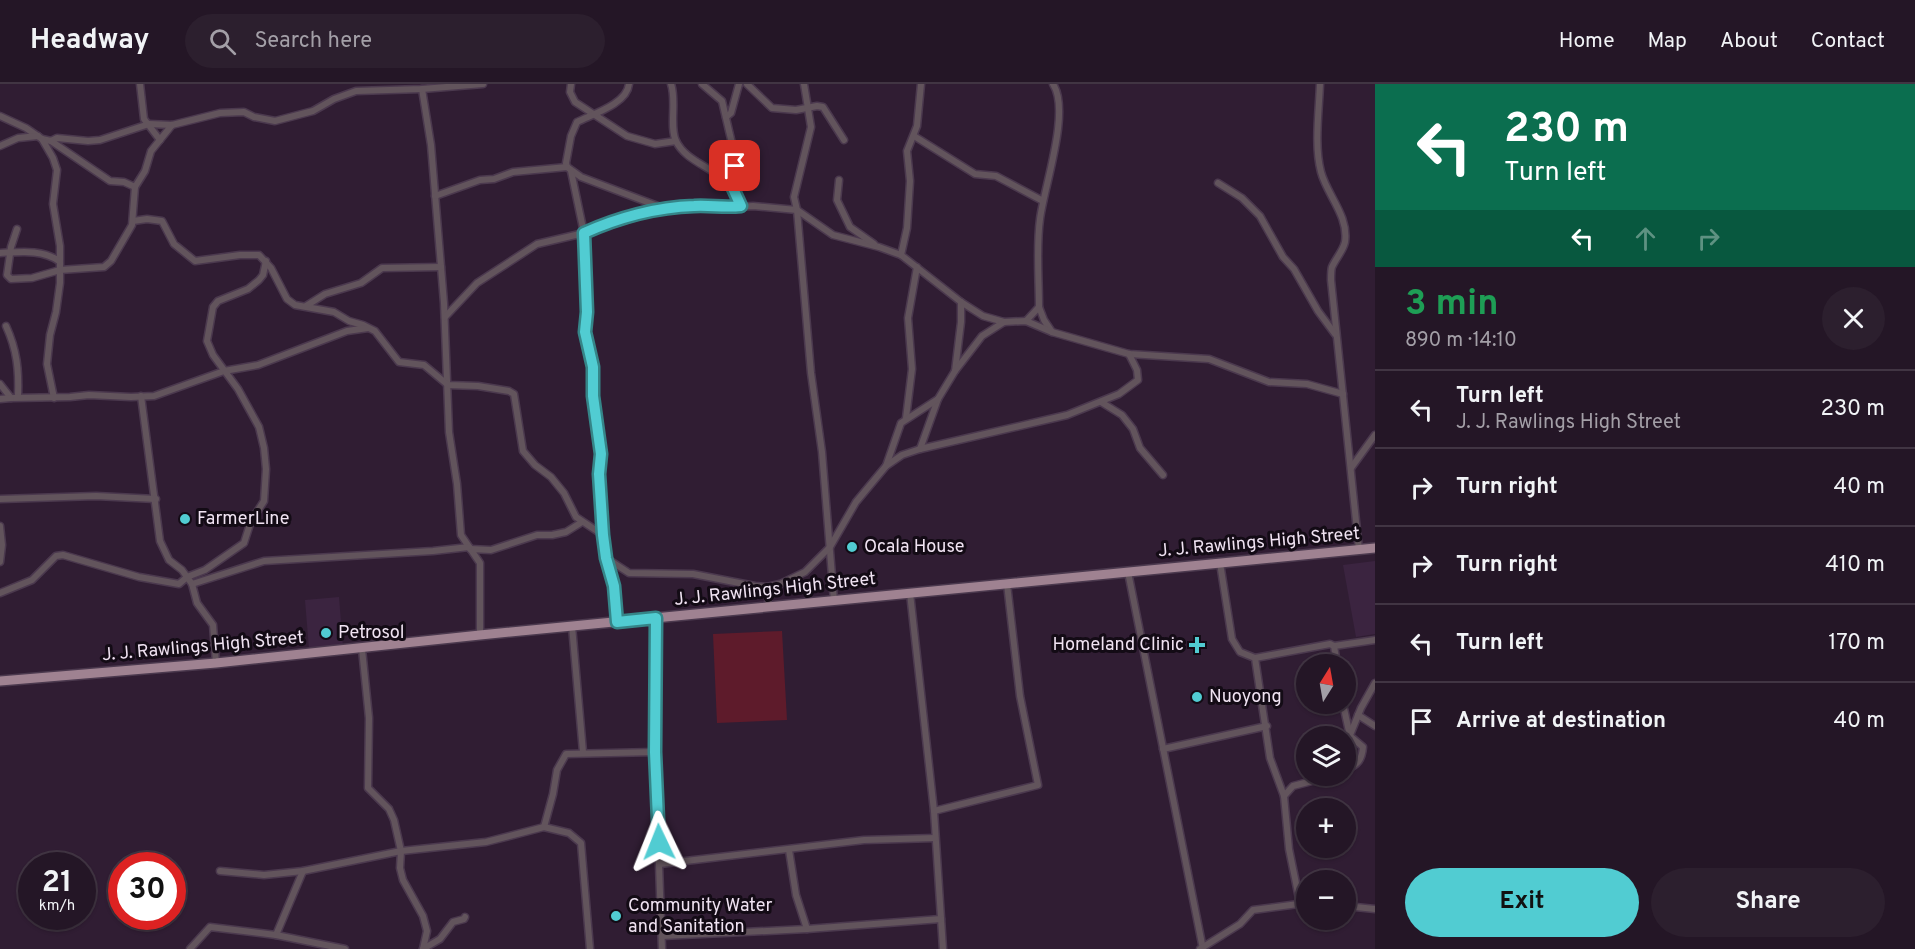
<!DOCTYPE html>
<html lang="en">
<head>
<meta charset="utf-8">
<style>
	:root { --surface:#241626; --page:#2c1f2e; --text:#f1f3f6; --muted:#a39fa7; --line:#413543; --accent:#51ccd2 }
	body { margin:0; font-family:Overpass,sans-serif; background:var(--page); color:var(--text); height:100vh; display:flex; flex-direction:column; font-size:22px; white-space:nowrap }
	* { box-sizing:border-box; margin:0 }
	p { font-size:20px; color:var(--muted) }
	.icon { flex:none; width:33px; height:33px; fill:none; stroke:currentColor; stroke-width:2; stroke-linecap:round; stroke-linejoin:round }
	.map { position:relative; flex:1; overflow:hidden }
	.details { display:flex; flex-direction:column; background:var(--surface); width:540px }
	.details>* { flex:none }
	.guide { background:#0b6e4f; color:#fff; overflow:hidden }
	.needle { width:39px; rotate:11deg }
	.fabs { position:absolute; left:1296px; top:570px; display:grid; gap:12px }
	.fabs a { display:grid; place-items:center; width:60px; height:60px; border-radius:50%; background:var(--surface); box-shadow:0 2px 4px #0004,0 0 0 2px var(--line); font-size:30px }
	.speed { position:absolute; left:18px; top:768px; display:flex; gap:12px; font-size:30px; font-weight:700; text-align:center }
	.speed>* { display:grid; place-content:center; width:78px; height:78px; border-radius:50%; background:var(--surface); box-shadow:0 2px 4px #0004,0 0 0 2px var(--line); line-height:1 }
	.speed small { font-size:15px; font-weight:400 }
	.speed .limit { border:9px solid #d22; background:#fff; color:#111 }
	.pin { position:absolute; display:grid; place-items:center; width:51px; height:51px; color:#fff; margin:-26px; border-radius:12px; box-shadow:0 3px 9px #0006 }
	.me { position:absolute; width:66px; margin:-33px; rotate:358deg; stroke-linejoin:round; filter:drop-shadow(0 0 4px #0008) }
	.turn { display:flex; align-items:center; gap:21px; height:126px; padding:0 30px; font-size:27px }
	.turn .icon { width:78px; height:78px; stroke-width:2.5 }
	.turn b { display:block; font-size:42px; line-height:51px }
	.lanes { display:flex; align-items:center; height:57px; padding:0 30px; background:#0003; justify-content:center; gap:30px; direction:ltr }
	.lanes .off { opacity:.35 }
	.round { display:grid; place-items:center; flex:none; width:63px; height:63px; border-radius:32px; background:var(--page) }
	.overview { display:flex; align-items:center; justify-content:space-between; height:102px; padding:0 30px }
	h1 { font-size:36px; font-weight:700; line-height:45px; color:#1e9e55 }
	.cta { display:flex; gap:12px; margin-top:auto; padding:12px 30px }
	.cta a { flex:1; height:69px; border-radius:36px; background:var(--accent); color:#111; font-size:24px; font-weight:700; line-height:69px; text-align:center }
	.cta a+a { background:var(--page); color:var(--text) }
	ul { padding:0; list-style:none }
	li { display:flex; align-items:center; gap:18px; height:78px; padding:0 30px; border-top:2px solid var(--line) }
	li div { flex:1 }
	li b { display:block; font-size:22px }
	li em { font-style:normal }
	header { display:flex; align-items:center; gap:36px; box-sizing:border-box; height:84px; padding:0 30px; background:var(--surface); border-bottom:2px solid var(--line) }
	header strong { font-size:28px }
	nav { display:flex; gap:33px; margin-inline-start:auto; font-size:21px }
	.search { width:420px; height:54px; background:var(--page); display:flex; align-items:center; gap:15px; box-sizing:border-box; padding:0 21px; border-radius:33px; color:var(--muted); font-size:22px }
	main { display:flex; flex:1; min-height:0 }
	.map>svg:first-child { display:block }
</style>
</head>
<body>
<header>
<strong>Headway</strong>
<div class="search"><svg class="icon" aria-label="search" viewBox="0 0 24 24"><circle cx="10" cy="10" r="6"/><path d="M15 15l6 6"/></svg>Search here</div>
<nav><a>Home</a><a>Map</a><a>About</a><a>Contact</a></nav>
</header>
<main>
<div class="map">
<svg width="1375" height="865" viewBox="0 0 1375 865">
	<rect width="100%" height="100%" fill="#301d33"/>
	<g fill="#3b2440">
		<polygon points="1375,477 1375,550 1356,553 1343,481"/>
		<polygon points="339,513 343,563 309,565 305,516"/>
	</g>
	<polygon fill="#5e1b2b" points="782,547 787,636 717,639 713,550"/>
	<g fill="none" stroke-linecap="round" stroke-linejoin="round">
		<defs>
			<g id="street">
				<polyline points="140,0 144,35 160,56"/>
				<polyline points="571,0 570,8 575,18 627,52 655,60 676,57"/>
				<path d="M629,0c-2,20 -36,30 -52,38l-6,14 -5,27 1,4 14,10 82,31 33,-2 27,2 30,-2 44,4 36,25 46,12 22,8 60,47 22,14 21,6"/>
				<path d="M671,0c6,17 -2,42 5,57 13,27 54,27 65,65"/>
				<polyline points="702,0 722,17 734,68 735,82 731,100"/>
				<polyline points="747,0 772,24 796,26 817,22 823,23 844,56"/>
				<polyline points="804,0 811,43 794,113 797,126 811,289 822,368 834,517"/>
				<path d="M1320,0c-1,27 -6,62 1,88 6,23 28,44 24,70 -2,9 -9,16 -13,25 -1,3 -1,9 -1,13l28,270"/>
				<polyline points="422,5 431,61 444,219 449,348 457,400 461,451 480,479 480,551"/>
				<polyline points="0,32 26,44 42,55 51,57 57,54 88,57 100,56 149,40 172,41 220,29 244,28 254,33 275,37 313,27 334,15 356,7 422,5 483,0"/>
				<polyline points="726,33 731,29 739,0"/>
				<polyline points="914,52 975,90 996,92 1043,117"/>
				<polyline points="42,55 53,74 57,86 53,120 60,162 60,199 56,228 50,251 47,280 54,314"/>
				<polyline points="51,57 110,97 124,98 135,103"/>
				<polyline points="0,62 18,54 38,52"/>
				<polyline points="571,87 584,149 587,228 585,248 593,283 593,312 601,370 599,390 603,451 606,474 614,502 617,538"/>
				<polyline points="839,96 837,116 850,143 874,160"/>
				<polyline points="1218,99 1242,114 1260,132 1283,173 1294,185 1318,227 1335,250"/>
				<polyline points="435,112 480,96 494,95 513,88 567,83"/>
				<polyline points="133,137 147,135 162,137 174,160 195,177 240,171 259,171 271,184 287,215 295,221 334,228 349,237 363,241 375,247 399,278 424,281 448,301 478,302 509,307 514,310 523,367 535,381 551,393 564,409 576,433 603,451"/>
				<polyline points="17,145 11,163 7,191 11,195 32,194 60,186 104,183 111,177 132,141 135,103 145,87 151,67 172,41"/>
				<path d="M0,169c20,-1 42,-4 59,8"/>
				<polyline points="901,171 907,144 910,97 907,67 917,42 921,0"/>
				<polyline points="306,222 325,210 361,199 382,184 441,183"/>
				<polyline points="1039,223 1044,236 1052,248"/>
				<polyline points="445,233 477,199 537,160 584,149 662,125"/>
				<path d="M1026,237l13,-14c0,-29 -3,-59 1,-88 4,-32 31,-108 13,-135"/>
				<path d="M6,242c11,24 13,44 12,70"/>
				<polyline points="955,287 961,238 961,218"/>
				<polyline points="0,300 11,314 70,313 89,311 131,313 154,312 224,287 258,281 347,247 368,244"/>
				<polyline points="141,312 160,457 169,476 182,486 192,500 197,519 213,541 216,579"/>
				<polyline points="0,315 11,314"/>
				<polyline points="1101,318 1122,331 1133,345 1140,364 1163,391"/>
				<polyline points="906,334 912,285 908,234 917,183"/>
				<polyline points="920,365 938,315"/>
				<polyline points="886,382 901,339 938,315 955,287 982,252 1004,238 1026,237 1052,248 1129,270 1209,275 1269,298 1307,300 1343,310"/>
				<polyline points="1351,384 1375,351"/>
				<polyline points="0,415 96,412 156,415"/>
				<polyline points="0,442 2,461 0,478"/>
				<polyline points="470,465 491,466 537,451 552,451 566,448 582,438"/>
				<polyline points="606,474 629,489 693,490 755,502 767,503 780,500 805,488 830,463 856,418 886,382 902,371 920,365 1067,331 1119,310 1138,296 1137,286 1129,270"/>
				<polyline points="1220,479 1232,555 1240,568 1255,574 1270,674 1284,712 1289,765 1300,819"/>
				<polyline points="1128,488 1203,865"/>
				<polyline points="192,500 264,477 433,467 469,463"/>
				<polyline points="767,503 769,523"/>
				<polyline points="0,509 32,496 56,472 63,471 139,493 179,500 187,493 205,486 244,459 251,437 264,417 266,385 264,364 259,343 238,305 213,271 207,257 213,223 218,217 248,205 259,196 263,191 266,177"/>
				<polyline points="910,509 934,727 943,865"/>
				<polyline points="656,534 655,668 662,865"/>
				<polyline points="572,542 583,668"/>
				<polyline points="1334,562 1375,556"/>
				<polyline points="362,565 369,634 368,704 389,725 394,736 401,767 400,784 403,796 423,832 427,847 423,865"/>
				<polyline points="1255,574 1330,560 1334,562 1337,580"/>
				<path d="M1343,620l7,32 13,11c-1,13 -5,17 -17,23"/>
				<polyline points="1358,631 1375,642"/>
				<polyline points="1350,651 1361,624 1375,599"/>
				<polyline points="1163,665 1267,642"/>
				<polyline points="1284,712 1293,702 1331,692"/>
				<polyline points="934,727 1038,701 1020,612 1007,500"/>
				<polyline points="544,743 553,710 557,686 566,670 655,668"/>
				<polyline points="789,766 796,811 807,845"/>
				<polyline points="660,780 864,756 935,754"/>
				<polyline points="220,787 264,791 303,787 401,767 486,758 544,743 569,749 581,759 590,865"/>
				<polyline points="1346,822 1375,825"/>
				<polyline points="276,851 303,787"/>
				<polyline points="662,852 807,845 941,835"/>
				<polyline points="190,865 210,843 276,851 345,865"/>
				<polyline points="423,865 440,855 453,838 464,835 465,833"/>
				<polyline points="1200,865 1240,840 1253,826 1306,819"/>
			</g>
			<polyline id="primary" points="0,597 216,579 480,551 1375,464"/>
		</defs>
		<use href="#street" stroke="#4b394e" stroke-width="9"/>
		<use href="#primary" stroke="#4b394e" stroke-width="12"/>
		<use href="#street" stroke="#62545c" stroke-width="6"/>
		<use href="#primary" stroke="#9f8291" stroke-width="9"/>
	</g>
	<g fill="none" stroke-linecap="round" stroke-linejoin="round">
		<defs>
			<path id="route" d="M659,758l-4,-90 1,-134 -39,4 -3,-36 -8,-28 -3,-23 -4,-61 2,-20 -8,-58v-29l-8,-35 2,-20 -3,-79c33,-15 73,-26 110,-27 16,-1 31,2 47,0l-10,-22 4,-18"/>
		</defs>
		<use href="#route" stroke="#358588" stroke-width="15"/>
		<use href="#route" stroke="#51ccd2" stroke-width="10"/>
	</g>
	<g fill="#51ccd2" stroke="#130b15" stroke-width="2">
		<circle cx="185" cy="435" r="6"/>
		<circle cx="852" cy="463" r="6"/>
		<circle cx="326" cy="549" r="6"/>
		<path d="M1194 552h6v6h6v6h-6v6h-6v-6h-6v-6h6z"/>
		<circle cx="1197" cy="613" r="6"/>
		<circle cx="616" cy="832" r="6"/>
	</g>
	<g text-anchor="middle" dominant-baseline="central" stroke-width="6" stroke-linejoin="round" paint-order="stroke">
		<g font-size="18" fill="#f0e3f2" stroke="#130b15" text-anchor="start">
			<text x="197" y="435">FarmerLine</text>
			<text x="864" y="463">Ocala House</text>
			<text x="338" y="549">Petrosol</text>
			<text x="1184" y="561" text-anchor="end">Homeland Clinic</text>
			<text x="1209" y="613">Nuoyong</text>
			<text x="628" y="822">Community Water<tspan x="628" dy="21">and Sanitation</tspan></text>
		</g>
		<g font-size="18" fill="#f0e3f2" stroke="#130b15">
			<text transform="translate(1259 459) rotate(-5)">J. J. Rawlings High Street</text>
			<text transform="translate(775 506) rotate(-6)">J. J. Rawlings High Street</text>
			<text transform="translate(203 563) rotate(-5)">J. J. Rawlings High Street</text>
		</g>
	</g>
</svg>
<div class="fabs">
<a><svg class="needle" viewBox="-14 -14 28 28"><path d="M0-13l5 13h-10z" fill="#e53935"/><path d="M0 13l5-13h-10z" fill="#a39fa7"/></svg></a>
<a><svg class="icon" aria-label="layers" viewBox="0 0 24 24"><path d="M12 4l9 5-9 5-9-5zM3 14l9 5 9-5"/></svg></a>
<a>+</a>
<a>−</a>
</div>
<div class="speed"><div>21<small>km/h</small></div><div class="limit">30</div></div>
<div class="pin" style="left:735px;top:82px;background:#d93025"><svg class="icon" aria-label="arrive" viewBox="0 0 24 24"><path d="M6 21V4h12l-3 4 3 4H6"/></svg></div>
<svg class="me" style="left:659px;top:758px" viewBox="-20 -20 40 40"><path d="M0-17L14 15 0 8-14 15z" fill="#51ccd2" stroke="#fff" stroke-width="4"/></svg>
</div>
<section class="details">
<div class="guide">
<div class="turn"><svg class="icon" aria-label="left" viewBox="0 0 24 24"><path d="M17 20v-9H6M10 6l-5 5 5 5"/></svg><div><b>230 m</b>Turn left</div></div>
<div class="lanes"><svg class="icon" aria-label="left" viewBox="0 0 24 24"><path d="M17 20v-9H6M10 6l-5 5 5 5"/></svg><svg class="icon off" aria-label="ahead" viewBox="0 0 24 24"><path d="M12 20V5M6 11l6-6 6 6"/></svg><svg class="icon off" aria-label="right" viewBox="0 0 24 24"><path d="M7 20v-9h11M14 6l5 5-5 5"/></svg></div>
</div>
<div class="overview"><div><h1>3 min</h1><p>890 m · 14:10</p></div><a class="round"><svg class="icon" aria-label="close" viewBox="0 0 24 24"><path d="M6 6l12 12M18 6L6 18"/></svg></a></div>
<ul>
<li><svg class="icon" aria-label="left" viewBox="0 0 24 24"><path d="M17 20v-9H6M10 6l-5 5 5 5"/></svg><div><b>Turn left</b><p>J. J. Rawlings High Street</p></div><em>230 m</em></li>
<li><svg class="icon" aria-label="right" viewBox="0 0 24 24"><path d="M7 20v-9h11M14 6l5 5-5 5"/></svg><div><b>Turn right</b></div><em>40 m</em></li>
<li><svg class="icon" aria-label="right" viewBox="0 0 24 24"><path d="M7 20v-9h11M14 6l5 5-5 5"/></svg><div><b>Turn right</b></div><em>410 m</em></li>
<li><svg class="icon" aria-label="left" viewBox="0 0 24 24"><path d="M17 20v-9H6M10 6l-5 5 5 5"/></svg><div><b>Turn left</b></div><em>170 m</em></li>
<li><svg class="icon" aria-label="arrive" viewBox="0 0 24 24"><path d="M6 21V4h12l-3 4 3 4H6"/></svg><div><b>Arrive at destination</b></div><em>40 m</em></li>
</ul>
<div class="cta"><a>Exit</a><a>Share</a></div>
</section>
</main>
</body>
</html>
